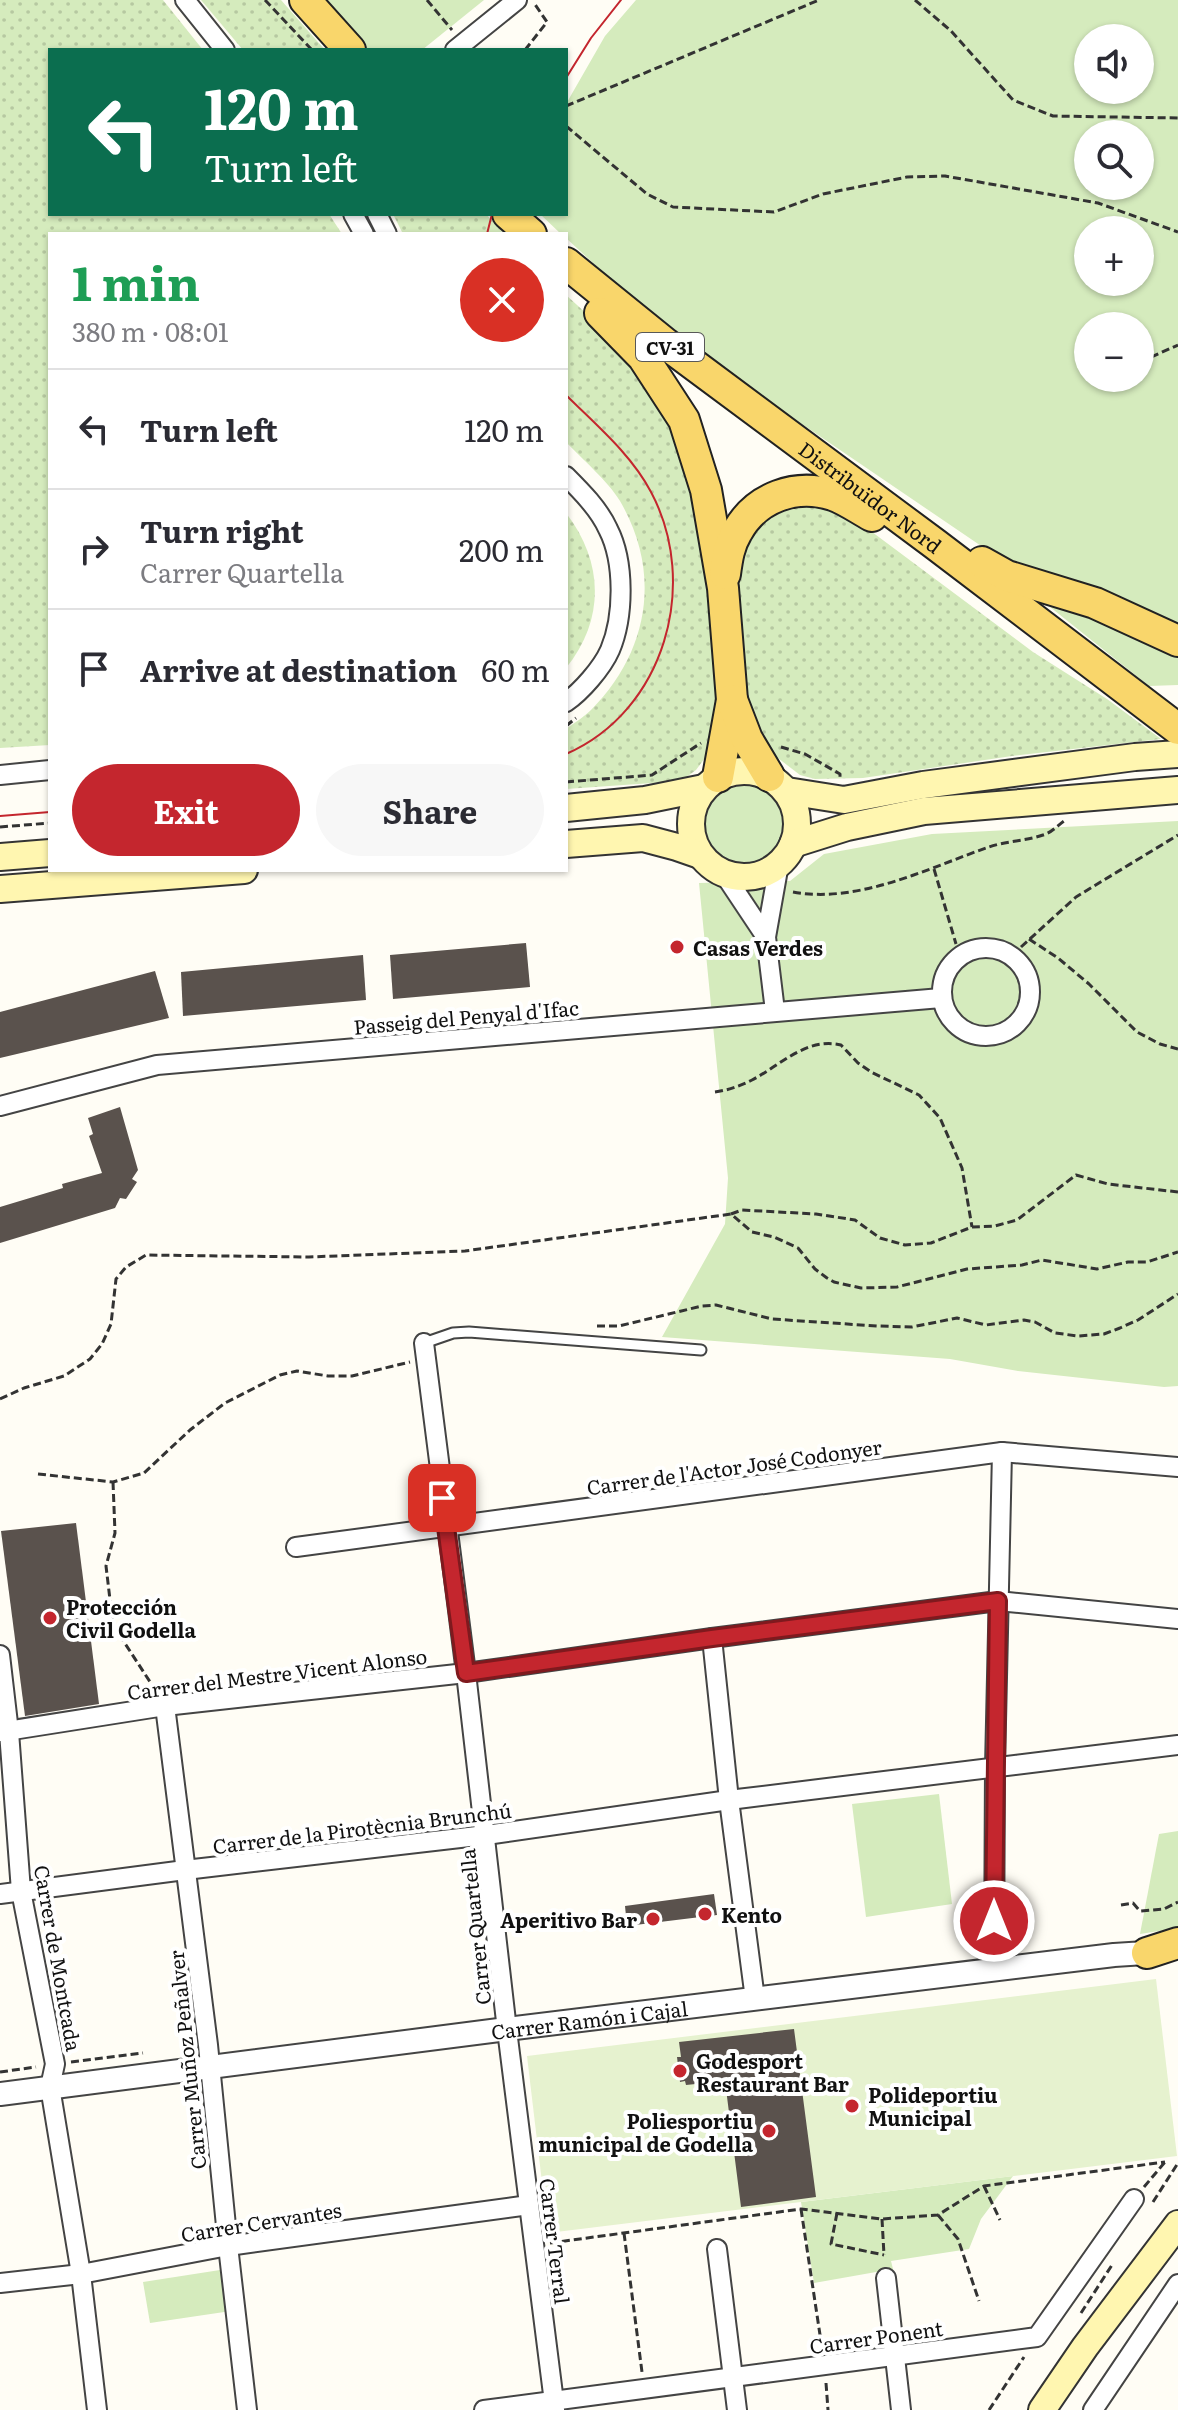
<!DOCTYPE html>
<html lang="en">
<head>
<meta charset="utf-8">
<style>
	:root { --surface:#fff; --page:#f7f7f7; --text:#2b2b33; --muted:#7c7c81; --line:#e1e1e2; --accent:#c4262e }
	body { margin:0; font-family:Literata,serif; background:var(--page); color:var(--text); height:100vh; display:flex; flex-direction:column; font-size:30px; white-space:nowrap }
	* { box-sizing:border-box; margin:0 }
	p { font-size:26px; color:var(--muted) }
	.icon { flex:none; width:44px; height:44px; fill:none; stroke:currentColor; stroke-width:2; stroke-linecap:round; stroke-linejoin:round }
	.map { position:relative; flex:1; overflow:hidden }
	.sheet { position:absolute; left:48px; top:232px; width:520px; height:640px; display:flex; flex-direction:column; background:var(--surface); border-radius:0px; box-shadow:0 2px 6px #0004 }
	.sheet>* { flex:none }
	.top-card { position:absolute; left:48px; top:48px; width:520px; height:168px; border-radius:0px; box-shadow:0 2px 6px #0004; background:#0b6e4f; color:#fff; overflow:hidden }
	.tools { position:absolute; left:1074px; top:24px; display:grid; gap:16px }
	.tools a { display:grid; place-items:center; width:80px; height:80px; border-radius:50%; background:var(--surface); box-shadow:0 2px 6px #0004; font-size:40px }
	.pin { position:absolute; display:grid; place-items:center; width:68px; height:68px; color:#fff; margin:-34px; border-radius:16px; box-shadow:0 4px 12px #0006 }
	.me { position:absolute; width:88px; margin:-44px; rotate:0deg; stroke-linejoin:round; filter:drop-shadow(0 0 6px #0008) }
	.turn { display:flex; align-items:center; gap:28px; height:168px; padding:0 24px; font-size:36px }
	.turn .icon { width:104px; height:104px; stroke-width:2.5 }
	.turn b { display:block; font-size:56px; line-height:68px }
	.round { display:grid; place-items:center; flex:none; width:84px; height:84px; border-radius:42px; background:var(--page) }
	.summary { display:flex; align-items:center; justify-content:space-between; height:136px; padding:0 24px }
	h1 { font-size:48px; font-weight:700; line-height:60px; color:#1e9e55 }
	.primary-button { display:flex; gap:16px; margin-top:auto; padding:16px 24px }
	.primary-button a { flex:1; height:92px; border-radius:48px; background:var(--accent); color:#fff; font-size:32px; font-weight:700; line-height:92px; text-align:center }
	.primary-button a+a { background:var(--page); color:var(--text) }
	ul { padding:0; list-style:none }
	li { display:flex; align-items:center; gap:24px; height:120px; padding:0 24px; border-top:2px solid var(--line) }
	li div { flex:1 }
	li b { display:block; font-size:30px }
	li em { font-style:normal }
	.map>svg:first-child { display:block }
</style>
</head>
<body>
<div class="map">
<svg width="1178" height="2410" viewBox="0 0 1178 2410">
	<defs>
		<pattern id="grass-dots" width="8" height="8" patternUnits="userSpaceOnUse" patternTransform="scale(2)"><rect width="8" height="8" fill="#d5ebbd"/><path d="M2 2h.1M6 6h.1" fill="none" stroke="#b6c8a1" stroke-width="1.8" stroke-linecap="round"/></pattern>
	</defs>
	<rect width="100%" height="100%" fill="#fffdf5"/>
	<g fill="url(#grass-dots)">
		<polygon points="0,0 163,0 203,50 50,50 50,214 329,214 342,234 50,234 50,745 0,748"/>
		<polygon points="201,0 281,0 325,50 243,50"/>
		<polygon points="393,214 486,214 504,234 403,234"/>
		<path d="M566,295l65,59 48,73 22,70 19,203 -7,47 -17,23 -11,8 -18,4 -101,7v-60c8,-6 18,-12 25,-19 58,-58 71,-137 29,-209 -12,-20 -38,-42 -54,-59z"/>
		<polygon points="808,500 860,523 1033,652 1107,699 1161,739 1012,756 863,778 815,779 800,775 774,755 752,727 734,573 757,516"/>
		<path d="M566,513c38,49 39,107 0,155z"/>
	</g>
	<g fill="#d5ebbd" fill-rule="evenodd">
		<polygon points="318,0 484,0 422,50 364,50"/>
		<path d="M636,0h542v685l-29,1 -109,-87 -50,-47 -222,-151 -150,-115 -52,-48v-4h-5l-21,-20h26v-110l39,-68zM1088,38h52v52h-52zM1088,134h52v52h-52zM1088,230h52v52h-52zM1088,326h52v52h-52z"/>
		<circle cx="746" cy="823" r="42"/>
		<polygon points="1178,821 1178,1386 1164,1387 1018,1371 950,1359 662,1337 725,1224 728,1178 699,883 790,881 824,854 932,834"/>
		<polygon points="939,1794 952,1904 866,1917 852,1804"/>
		<polygon points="1178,1831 1178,1928 1140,1934 1159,1834"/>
		<polygon points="1013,2176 981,2219 969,2249 891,2261 893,2269 814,2283 801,2202"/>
		<polygon points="220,2270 224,2271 231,2311 150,2323 143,2282"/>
	</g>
	<polygon fill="#e6f2cf" points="1156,1979 1177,2156 548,2233 527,2056"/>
	<g fill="#5a524d">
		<polygon points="526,943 530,987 393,999 390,955"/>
		<polygon points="363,955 366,1000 183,1016 181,972"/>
		<polygon points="155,971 169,1018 0,1058 0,1012"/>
		<polygon points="120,1107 138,1170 132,1179 137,1182 126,1199 120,1198 115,1208 0,1243 0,1207 63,1188 62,1184 102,1173 89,1136 93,1134 88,1118"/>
		<polygon points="76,1523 99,1704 25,1716 1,1531"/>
		<polygon points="714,1894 717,1915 627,1926 625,1906"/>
		<polygon points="794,2029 816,2197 741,2207 725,2081 686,2085 685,2081 680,2082 677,2057 681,2057 679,2042"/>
	</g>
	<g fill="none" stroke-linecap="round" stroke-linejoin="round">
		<defs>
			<polyline id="service" points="424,1343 453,1333 469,1332 701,1350"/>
			<g id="minor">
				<polyline points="185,0 225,50"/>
				<polyline points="455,50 517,0"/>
				<polyline points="353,214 364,234"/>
				<polyline points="377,214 387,234"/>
				<path d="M566,476c15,15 33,33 42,53 17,33 16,88 2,121 -8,18 -29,42 -44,52"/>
				<polyline points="0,775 50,770"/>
				<polyline points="724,874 766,937"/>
				<circle cx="986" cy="992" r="44"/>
				<polyline points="775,1011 766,937 779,864"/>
				<polyline points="0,1106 157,1065 941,998"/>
				<polyline points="424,1343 466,1673 507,2030 555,2410"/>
				<polyline points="296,1547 1002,1452 1178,1467"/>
				<polyline points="712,1638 729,1800 755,1999"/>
				<polyline points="0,1655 9,1732 21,1891 55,2064 50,2087 81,2274 97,2410"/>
				<polyline points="165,1706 208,2045 228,2246 247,2410"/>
				<polyline points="0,1732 165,1706 466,1673 712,1638 998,1601 1178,1619"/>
				<polyline points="0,1894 185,1870 486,1835 729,1800 1178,1745"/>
				<polyline points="994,1970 995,1767 1002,1452"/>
				<polyline points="717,2249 737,2410"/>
				<polyline points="886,2278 901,2410"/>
				<polyline points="0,2283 81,2274 228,2246 529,2205"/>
				<polyline points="484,2410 1037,2337 1134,2199"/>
				<polyline points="1093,2410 1178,2284"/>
			</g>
			<g id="tertiary">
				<path id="s1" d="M0,2094l499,-64 615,-75 47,-3"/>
			</g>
			<g id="secondary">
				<circle cx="744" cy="824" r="53"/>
				<polyline points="787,791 844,800 923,785 1135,757 1178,754"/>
				<polyline points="566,808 645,800 704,788"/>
				<polyline points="566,844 643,838 677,847 700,855"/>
				<polyline points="793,844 847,827 924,811 1178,790"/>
				<polyline points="0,857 50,853"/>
				<polyline points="0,889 244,870"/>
				<polyline points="1042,2410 1085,2347 1178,2224"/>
			</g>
			<g id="primary">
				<polyline points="305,0 350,50"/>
				<polyline points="508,214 531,234"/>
				<path id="s2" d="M566,263l100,81 269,200 243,185"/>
				<polyline points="600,313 643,357 684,420 706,490 723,588 732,700 718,777"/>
				<polyline points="982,562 1007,576 1095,603 1178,641"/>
				<path d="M725,574c2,-15 4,-29 12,-42 19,-35 59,-49 96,-37 14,5 26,14 39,21"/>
				<polyline points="732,700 747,739 769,776"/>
				<polyline points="1147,1953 1178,1943"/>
			</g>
		</defs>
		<use href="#service" stroke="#444" stroke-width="13"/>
		<use href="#minor" stroke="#444" stroke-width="22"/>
		<use href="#tertiary" stroke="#444" stroke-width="26"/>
		<use href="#secondary" stroke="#333" stroke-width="30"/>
		<use href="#primary" stroke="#222" stroke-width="34"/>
		<g stroke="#333" stroke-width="3" stroke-dasharray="8 4" stroke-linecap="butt">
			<polyline points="265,0 312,50"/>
			<polyline points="427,0 452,30"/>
			<polyline points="915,0 951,31 1013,100 1053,116 1178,118"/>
			<polyline points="525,50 547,22 534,3"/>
			<polyline points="566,106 819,0"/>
			<polyline points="566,126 647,194 673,207 774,212 823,194 907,177 945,176 1098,203 1178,232"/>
			<polyline points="1140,362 1178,345"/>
			<polyline points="566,726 576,718"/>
			<polyline points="781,747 805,754 840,774 840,778"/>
			<polyline points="566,782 652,775 701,743"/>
			<polyline points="0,827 50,823"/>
			<polyline points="934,869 956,944"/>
			<path d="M793,892c66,12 135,-24 196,-45 17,-6 37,-6 54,-12 8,-2 14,-9 21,-14"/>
			<polyline points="1029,939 1058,958 1089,984 1137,1032 1160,1044 1178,1049"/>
			<polyline points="1021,947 1076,897 1178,835"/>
			<path d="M715,1092c14,-2 25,-6 37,-12 29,-15 54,-43 89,-35l17,18 13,9 48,23 21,23 22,50 10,59"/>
			<polyline points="731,1214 742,1210 816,1214 855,1220 880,1238 905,1245 931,1243 972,1227 995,1226 1017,1220 1076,1175 1108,1184 1178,1192"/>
			<polyline points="597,1326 619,1326 702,1306 716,1305 772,1319 877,1326 912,1327 957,1318 986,1325 1024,1320 1035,1322 1055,1333 1078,1336 1104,1334 1120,1328 1138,1320 1178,1294"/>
			<polyline points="0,1399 24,1388 64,1376 90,1359 102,1344 111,1324 116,1279 126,1267 146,1255 309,1257 465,1251 731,1214 752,1232 774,1237 798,1248 815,1269 827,1278 834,1282 861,1288 897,1287 967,1269 1022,1265 1042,1260 1097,1269 1128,1262 1147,1262 1178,1252"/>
			<polyline points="38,1474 113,1482 144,1473 190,1430 225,1403 280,1375 297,1371 328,1376 352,1376 410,1362"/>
			<polyline points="113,1482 115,1533 106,1566 113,1625 154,1688"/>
			<polyline points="1121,1905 1133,1903 1140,1911 1164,1909 1178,1902"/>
			<polyline points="71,2062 143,2053"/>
			<polyline points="0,2072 36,2067"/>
			<polyline points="984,2186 1000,2220"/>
			<polyline points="1144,2187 1165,2162"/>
			<polyline points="1153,2202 1178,2163"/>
			<polyline points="801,2209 822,2348"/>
			<polyline points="837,2213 831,2244 884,2255"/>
			<polyline points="938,2215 958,2239 979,2301"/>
			<polyline points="882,2219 884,2255"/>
			<polyline points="624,2233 642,2372"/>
			<polyline points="550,2243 801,2209 882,2219 938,2215 984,2186 1165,2162"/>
			<polyline points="1081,2313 1112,2265"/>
			<polyline points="826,2383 828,2410"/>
			<polyline points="989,2410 1024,2357"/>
		</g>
		<use href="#service" stroke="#fff" stroke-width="9"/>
		<use href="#minor" stroke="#fff" stroke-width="18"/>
		<use href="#tertiary" stroke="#fff" stroke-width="22"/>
		<use href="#secondary" stroke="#fff6b0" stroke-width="26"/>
		<use href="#primary" stroke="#f9d66b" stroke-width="30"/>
		<g stroke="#c4262e" stroke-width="2">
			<polyline points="566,78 591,38 621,0"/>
			<polyline points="487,234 492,214"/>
			<path d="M566,395c30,30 65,59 85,97 49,92 14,219 -85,262"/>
			<polyline points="0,816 50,812"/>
		</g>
	</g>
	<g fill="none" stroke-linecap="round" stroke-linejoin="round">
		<defs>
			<polyline id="route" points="442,1498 466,1673 712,1638 998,1601 994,1921"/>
		</defs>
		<use href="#route" stroke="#7f191e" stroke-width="20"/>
		<use href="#route" stroke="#c4262e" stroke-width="14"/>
	</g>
	<g fill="#c4262e" stroke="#fff" stroke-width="3">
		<circle cx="677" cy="947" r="8"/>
		<circle cx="50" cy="1618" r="8"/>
		<circle cx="705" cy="1914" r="8"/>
		<circle cx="653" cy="1919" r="8"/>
		<circle cx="680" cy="2071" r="8"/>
		<circle cx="852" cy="2106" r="8"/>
		<circle cx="769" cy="2131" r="8"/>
	</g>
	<g text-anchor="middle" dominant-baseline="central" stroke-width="8" stroke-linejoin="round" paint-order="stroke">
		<rect fill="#fff" stroke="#585858" stroke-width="2" x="636" y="333" width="68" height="28" rx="6"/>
		<g font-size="18" font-weight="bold" fill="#111">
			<text x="670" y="347">CV-31</text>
		</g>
		<g font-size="20" fill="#111" stroke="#fff">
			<text stroke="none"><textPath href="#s2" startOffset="384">Distribuïdor Nord</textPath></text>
			<text transform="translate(466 1016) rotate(-5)">Passeig del Penyal d'Ifac</text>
			<text transform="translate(734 1466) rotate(-8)">Carrer de l'Actor José Codonyer</text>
			<text transform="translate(277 1673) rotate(-7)">Carrer del Mestre Vicent Alonso</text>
			<text transform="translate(362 1827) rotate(-7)">Carrer de la Pirotècnia Brunchú</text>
			<text transform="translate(474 1927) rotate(-96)">Carrer Quartella</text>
			<text transform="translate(59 1958) rotate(80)">Carrer de Montcada</text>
			<text stroke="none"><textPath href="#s1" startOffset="594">Carrer Ramón i Cajal</textPath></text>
			<text transform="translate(186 2060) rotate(-96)">Carrer Muñoz Peñalver</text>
			<text transform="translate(261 2221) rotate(-9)">Carrer Cervantes</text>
			<text transform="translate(556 2241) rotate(83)">Carrer Terral</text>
			<text transform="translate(876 2336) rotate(-8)">Carrer Ponent</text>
		</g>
		<g font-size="20" font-weight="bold" fill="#111" stroke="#fff" text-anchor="start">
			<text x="693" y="947">Casas Verdes</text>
			<text x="66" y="1606">Protección<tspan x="66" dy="23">Civil Godella</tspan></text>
			<text x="721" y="1914">Kento</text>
			<text x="637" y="1919" text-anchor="end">Aperitivo Bar</text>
			<text x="696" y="2060">Godesport<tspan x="696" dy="23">Restaurant Bar</tspan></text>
			<text x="868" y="2094">Polideportiu<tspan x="868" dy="23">Municipal</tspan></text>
			<text x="753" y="2120" text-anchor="end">Poliesportiu<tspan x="753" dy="23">municipal de Godella</tspan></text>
		</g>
	</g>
</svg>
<div class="tools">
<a><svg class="icon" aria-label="sound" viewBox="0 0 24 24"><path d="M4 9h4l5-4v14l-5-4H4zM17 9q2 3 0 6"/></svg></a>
<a><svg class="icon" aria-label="search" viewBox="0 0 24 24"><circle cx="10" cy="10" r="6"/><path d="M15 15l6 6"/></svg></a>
<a>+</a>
<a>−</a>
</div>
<div class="pin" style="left:442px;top:1498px;background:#d93025"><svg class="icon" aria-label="arrive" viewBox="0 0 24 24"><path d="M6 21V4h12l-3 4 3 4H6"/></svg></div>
<svg class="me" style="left:994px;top:1921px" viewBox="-20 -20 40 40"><circle r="17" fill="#c4262e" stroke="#fff" stroke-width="3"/><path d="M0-11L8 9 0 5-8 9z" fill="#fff"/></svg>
<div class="top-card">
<div class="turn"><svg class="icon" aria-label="left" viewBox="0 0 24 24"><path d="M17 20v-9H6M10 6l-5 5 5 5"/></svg><div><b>120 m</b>Turn left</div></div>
</div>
<section class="sheet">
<div class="summary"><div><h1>1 min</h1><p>380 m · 08:01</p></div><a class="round" style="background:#d93025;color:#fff"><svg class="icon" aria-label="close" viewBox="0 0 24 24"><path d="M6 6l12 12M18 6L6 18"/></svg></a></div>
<ul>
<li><svg class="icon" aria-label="left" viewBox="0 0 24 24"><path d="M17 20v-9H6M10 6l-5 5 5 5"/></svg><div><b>Turn left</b></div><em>120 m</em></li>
<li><svg class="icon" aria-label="right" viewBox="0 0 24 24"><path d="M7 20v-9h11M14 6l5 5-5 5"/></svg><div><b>Turn right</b><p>Carrer Quartella</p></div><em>200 m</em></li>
<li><svg class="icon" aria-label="arrive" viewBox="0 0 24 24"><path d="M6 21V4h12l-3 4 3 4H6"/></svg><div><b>Arrive at destination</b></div><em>60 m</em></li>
</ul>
<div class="primary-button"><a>Exit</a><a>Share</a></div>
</section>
</div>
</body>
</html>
